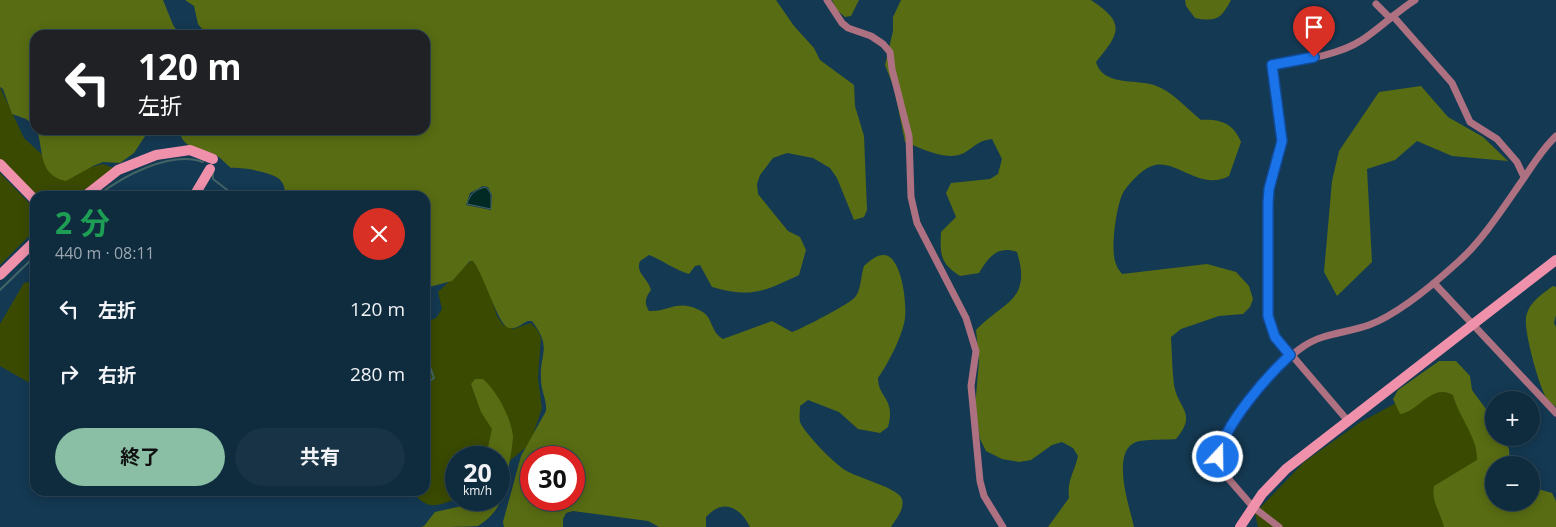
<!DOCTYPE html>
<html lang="ja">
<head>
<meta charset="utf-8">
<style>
	:root { --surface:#0f2b3e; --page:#183345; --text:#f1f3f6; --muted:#9ba7b0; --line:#2f4758; --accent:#8abfa5 }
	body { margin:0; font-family:"Open Sans","Noto Sans JP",sans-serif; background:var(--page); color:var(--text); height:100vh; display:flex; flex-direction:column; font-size:19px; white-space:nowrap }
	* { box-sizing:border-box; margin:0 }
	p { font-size:16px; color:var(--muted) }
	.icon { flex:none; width:28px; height:28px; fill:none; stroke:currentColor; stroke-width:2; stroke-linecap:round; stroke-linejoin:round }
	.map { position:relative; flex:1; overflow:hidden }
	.details { position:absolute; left:30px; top:191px; width:400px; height:305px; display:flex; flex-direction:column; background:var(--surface); border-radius:15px; box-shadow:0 2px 12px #0003,0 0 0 1px var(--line) }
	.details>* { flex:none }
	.hud { position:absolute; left:30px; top:30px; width:400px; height:105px; border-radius:15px; box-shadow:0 2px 12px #0003,0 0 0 1px var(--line); background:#202124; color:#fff; overflow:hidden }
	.tools { position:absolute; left:1485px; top:391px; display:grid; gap:10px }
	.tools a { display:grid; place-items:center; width:55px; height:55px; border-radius:50%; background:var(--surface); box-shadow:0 2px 12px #0003,0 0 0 1px var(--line); font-size:25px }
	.speed { position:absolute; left:445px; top:446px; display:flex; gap:10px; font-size:25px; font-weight:700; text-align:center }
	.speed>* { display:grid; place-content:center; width:65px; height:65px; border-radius:50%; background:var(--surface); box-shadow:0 2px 12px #0003,0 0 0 1px var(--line); line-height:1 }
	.speed small { font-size:12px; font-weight:400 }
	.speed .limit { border:8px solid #d22; background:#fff; color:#111 }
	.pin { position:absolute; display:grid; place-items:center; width:42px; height:42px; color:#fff; margin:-51px -21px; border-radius:50% 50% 50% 0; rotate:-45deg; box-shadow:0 0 5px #0007 }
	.pin .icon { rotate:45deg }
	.me { position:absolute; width:55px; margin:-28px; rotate:21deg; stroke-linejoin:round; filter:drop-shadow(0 0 4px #0008) }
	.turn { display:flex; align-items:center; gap:18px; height:105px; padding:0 25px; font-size:22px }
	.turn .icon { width:65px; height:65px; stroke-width:2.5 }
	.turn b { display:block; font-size:35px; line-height:42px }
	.round { display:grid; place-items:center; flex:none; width:52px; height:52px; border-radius:26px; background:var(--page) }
	.headline { display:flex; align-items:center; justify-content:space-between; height:85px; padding:0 25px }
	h1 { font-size:30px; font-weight:700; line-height:38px; color:#1e9e55 }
	.action { display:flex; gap:10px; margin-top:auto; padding:10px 25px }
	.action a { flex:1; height:58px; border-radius:30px; background:var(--accent); color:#111; font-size:20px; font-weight:700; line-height:58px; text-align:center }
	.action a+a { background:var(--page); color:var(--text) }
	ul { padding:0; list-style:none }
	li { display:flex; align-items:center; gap:15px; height:65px; padding:0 25px }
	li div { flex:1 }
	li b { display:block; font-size:19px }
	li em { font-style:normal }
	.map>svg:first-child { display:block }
</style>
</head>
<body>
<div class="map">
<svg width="1556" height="527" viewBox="0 0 1556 527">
	<rect width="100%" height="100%" fill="#143952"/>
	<g fill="#3a4a00">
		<polygon points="0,87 24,138 60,171 77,171 103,164 114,168 76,196 38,196 0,160"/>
		<polygon points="0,173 35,209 35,230 0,265"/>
		<path d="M471,261h4l13,25 9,30 6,9 10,4 18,-6 7,8 3,7 -3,40 4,30 -12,36 -23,19 -8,-5h-43v41c-22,8 -28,11 -45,-8h14v-169l11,-4 6,-9 -4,-17z"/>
		<polygon points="34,281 35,281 35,386 0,366 0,324 24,283"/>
		<polygon points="1444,377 1486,431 1457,527 1258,527 1255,513 1304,462 1359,423"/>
	</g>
	<g fill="#586c13" fill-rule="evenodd">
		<polygon points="0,0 163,0 173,25 180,35 35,35 35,126 26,119 12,114 3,89 0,87"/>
		<path d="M185,0h591l18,26 20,22 6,12 34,25 1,21 9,30 3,74 -3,7 -10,3 -17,-42 -7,-10 -17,-10 -26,-5 -14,5 -13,17 -3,9 1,10 30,37 12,6 6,13 -7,25c-36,17 -48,23 -87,12l-12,-22 -5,1 -6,8c-16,-5 -25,-13 -40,-19l-9,6c-5,12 8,17 11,29 -6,8 -7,13 -2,21 20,1 28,-12 50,-1 4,2 6,3 9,7 5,9 6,17 15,22l49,-18 20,11c9,-3 60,-29 64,-36 5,-7 5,-22 8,-30 6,-5 11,-11 20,-11 18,1 23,49 21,63 -2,17 -17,46 -27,60 0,20 18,20 10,49l-8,6 -22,-4 -19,-17 -31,-12 -8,6c0,5 -1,11 0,16 5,12 34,41 45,48 12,8 54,18 57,29 3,10 -6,20 -11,28h-141c-10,-20 -27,-29 -44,-10v10h-47l-11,-6 -75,-10 -7,2 -3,6v8h-59l-1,-5 18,-66 25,-45c1,-11 -5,-20 -5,-31 -2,-27 12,-31 -9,-59h-4c-7,3 -13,10 -21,6 -9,-4 -24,-54 -34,-66h-3l-18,20 -27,7v-92h-139c-1,-6 -2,-14 -8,-18 -8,-6 -37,-11 -47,-10 -5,-4 -10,-10 -15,-13 -14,-7 -35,-5 -36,-25h245v-95h-218l-9,-11 -4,-18zM483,186l5,1 4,8 -1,15 -25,-5 4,-12zM531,458h43v42h-43z"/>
		<polygon points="832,0 859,0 851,16 845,17 837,10"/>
		<path d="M901,0h190c35,23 29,33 5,62 7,24 38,17 58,23 18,6 32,23 47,35 19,-1 32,3 40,22l-12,34c-30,16 -53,-19 -77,-10 -10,3 -26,20 -30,29 -6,14 -12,56 -6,69 1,4 4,7 6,10l85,-10 29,8 13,14 4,13 -3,8 -7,7 -24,2 -38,13 -10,8c1,16 1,32 3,48 4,24 24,28 2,54 -10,1 -32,0 -40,3 -26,10 -6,66 -2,85h-86l21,-29c-2,-19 5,-24 9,-42l-5,-8 -11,-6 -10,3 -21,15 -12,2 -17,-3 -16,-8 -6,-12 -5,-32 4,-46 -3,-31c28,-29 56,-29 41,-78 -20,-7 -29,6 -38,21l-19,3c-20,-13 -20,-21 -19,-44l15,-15 -10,-24 5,-10 39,-4 8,-5 4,-15 -10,-20c-13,1 -18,8 -28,14 -17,9 -43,-5 -59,-11l-11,-54 -9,-23 8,-34v-14z"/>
		<path d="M1185,0h46c-10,19 -15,22 -36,18l-9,-12z"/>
		<polygon points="1421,86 1448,117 1483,137 1508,161 1452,156 1417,141 1395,160 1367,169 1372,262 1337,296 1324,272 1332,181 1339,151 1379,92"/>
		<path d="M37,130h112l-15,23 -14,10 -17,-1 -10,4 -27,15c-28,-6 -22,-29 -29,-51z"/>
		<path d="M1553,286l3,1v28l-2,8 2,4v80c-3,-3 -7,-5 -9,-8 -8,-12 -23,-67 -21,-81 2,-15 16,-24 27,-32z"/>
		<path d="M1439,361h17l14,15 2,14 22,30v18h10l5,11 1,16h-16v37h37v-15l21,6 4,8v26h-112c-4,-16 -13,-25 -10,-41l43,-26c1,-23 -18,-42 -24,-65 -22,-12 -34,17 -53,19l-7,-15 5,-9z"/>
		<path d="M475,379h8c14,12 28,39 30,57 0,12 -9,58 -14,68 -4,9 -13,17 -21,22 -9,1 -45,1 -57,1l3,-1 11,-14 27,-6 7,-6h30v-42l-13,-1 6,-28 -11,-17 -10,-28z"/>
	</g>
	<path fill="#012a25" stroke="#446566" d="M486,187l5,7v15l-24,-5c3,-10 9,-15 19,-17z"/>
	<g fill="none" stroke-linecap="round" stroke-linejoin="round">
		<g stroke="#446566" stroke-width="2">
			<polyline points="213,174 213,179 235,196"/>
			<path d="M97,196c26,-20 74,-46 106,-34"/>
			<polyline points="0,290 35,256"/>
			<polyline points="425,384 434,378 429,364"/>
		</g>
		<g stroke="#ad7181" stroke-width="7">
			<polyline points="827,0 842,23 848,28 871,36 883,44 890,52 892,69 909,136 911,197 917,223 966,318 976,351 971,386 980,481 984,496 1003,527"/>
			<polyline points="1376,4 1390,18"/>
			<polyline points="1393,16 1452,83 1470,122 1497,139 1517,162 1524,177"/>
			<polyline points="1434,283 1556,413"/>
			<path d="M1348,421l-75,-88 -5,-17v-113l1,-14 13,-48 -10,-76c29,-5 65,-9 90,-25 18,-12 34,-28 53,-40"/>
			<path d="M1279,527l-26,-20 -33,-38c-12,-32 58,-106 84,-123 19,-13 43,-13 65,-21 30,-11 66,-42 89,-63 25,-22 47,-57 66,-84 10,-15 19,-30 32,-42"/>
		</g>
		<g stroke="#f091ac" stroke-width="10">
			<polyline points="0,164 35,200"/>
			<polyline points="85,196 118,170 156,155 190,150 213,159"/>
			<polyline points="194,196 210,169"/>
			<polyline points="0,275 35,241"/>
			<polyline points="1240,527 1262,494 1286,469 1556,260"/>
		</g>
	</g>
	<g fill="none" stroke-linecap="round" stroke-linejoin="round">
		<defs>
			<path id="route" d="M1218,457c6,-32 48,-80 72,-102l-15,-18 -7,-21v-113l1,-14 13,-48 -10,-76 42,-8"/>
		</defs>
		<use href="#route" stroke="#114b97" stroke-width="12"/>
		<use href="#route" stroke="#1a73e8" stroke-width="9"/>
	</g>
</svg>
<div class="tools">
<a>+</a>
<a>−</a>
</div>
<div class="speed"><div>20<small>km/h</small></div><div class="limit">30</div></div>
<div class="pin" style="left:1314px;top:57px;background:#d93025"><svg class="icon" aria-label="arrive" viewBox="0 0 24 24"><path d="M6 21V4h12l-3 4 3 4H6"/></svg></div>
<svg class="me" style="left:1218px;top:457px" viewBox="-20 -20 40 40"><circle r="17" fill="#1a73e8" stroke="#fff" stroke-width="3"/><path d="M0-11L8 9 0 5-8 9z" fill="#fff"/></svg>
<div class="hud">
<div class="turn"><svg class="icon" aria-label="left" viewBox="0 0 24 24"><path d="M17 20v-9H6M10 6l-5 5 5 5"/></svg><div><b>120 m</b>左折</div></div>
</div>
<section class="details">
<div class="headline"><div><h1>2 分</h1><p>440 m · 08:11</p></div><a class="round" style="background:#d93025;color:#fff"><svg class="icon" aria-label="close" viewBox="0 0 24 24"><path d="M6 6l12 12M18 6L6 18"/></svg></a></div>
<ul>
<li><svg class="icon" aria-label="left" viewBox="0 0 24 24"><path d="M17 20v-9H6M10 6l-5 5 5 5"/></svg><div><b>左折</b></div><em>120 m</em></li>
<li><svg class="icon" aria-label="right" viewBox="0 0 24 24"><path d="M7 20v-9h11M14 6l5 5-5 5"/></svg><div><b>右折</b></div><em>280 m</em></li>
</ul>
<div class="action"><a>終了</a><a>共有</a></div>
</section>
</div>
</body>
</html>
